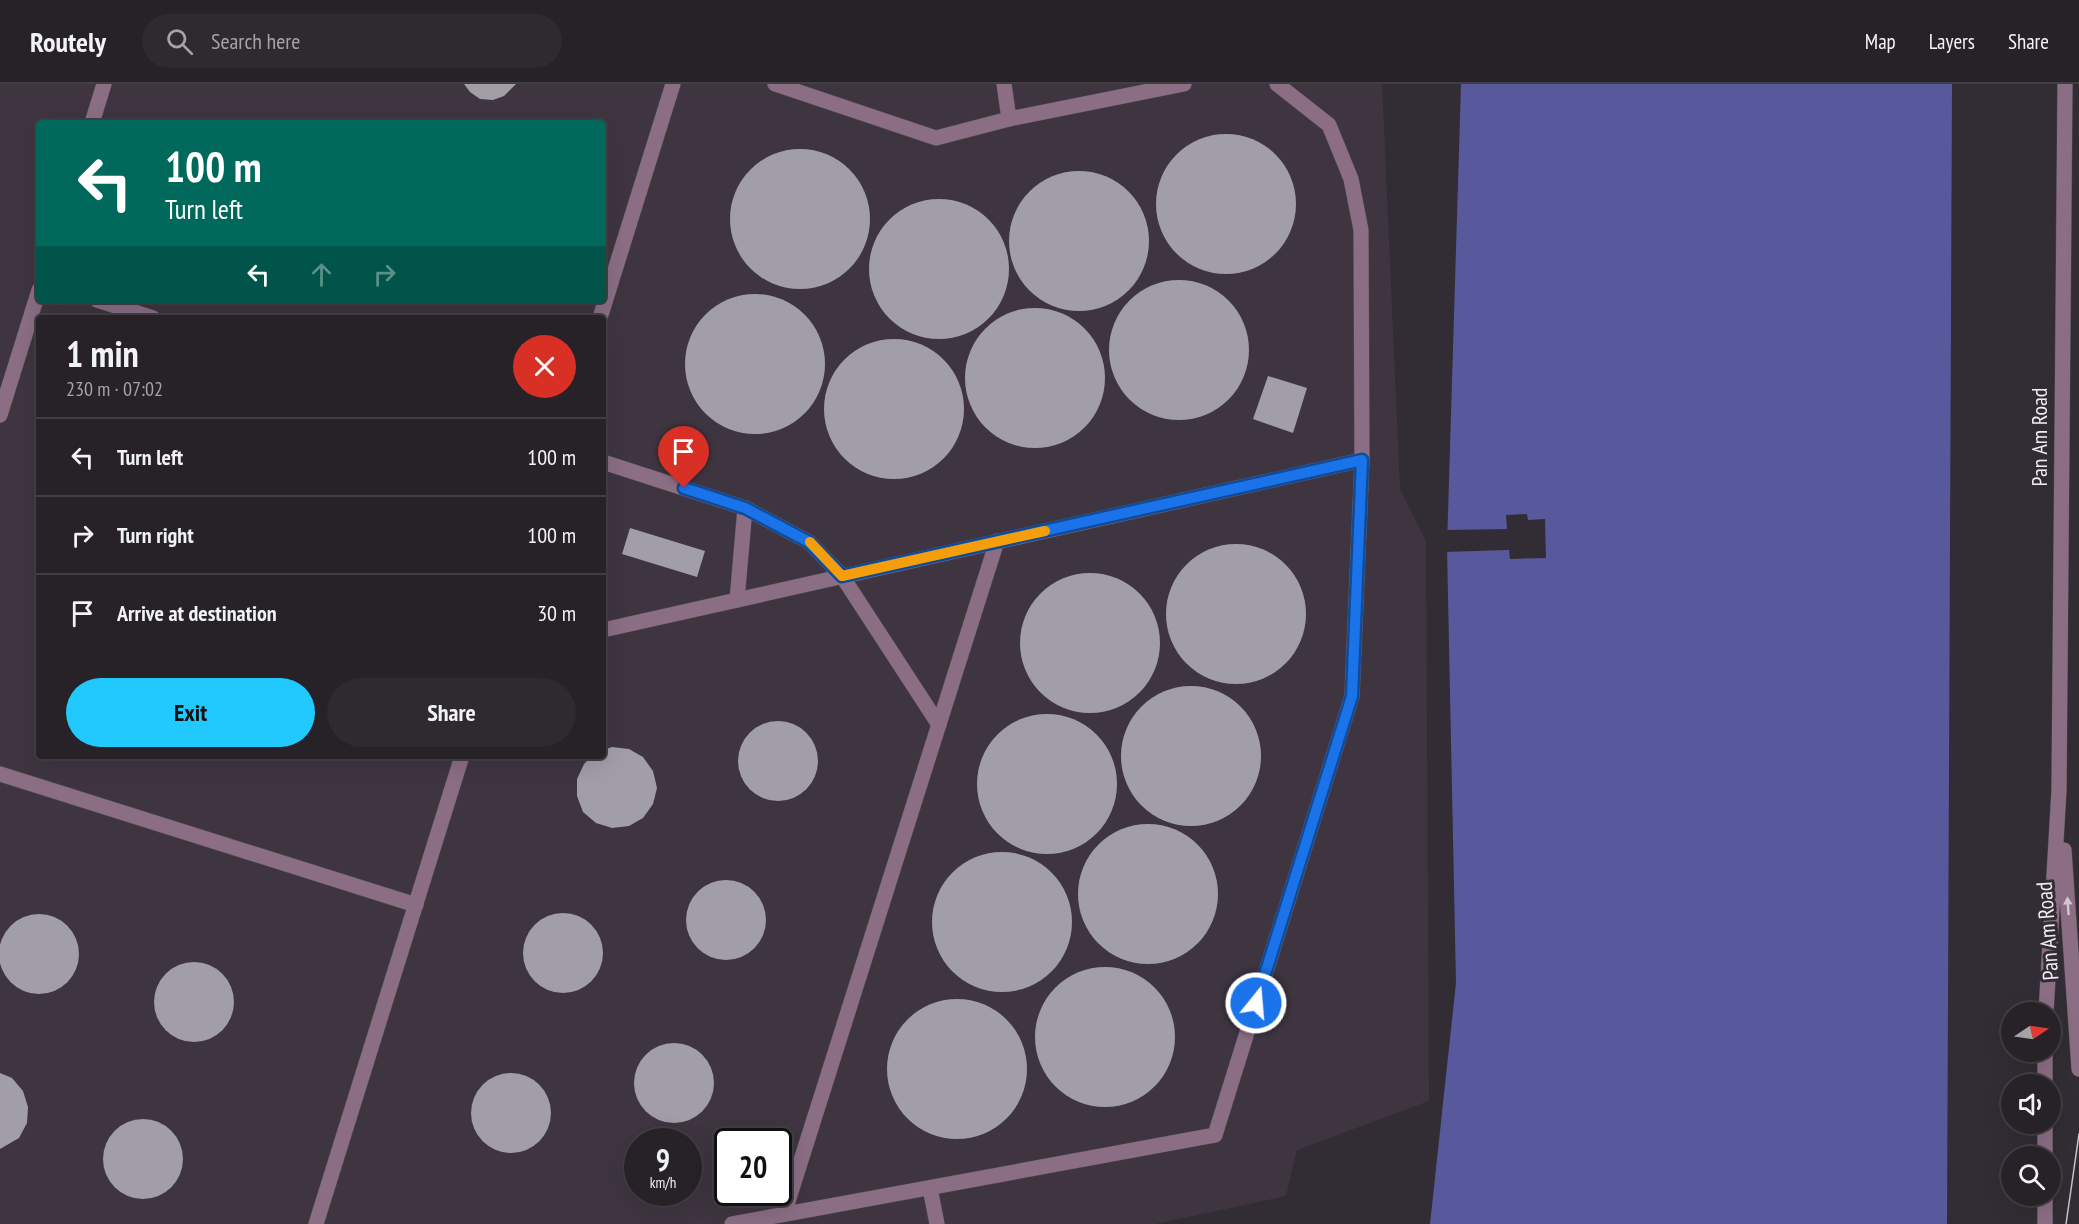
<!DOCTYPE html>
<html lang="en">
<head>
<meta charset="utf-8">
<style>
	:root { --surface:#262227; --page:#2e2a2f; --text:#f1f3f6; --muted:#a4a4a7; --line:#423f44; --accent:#22c9fe }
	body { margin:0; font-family:"PT Sans Narrow",sans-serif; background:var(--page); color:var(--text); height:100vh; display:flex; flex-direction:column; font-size:22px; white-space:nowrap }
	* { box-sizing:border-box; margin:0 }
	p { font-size:20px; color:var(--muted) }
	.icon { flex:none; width:33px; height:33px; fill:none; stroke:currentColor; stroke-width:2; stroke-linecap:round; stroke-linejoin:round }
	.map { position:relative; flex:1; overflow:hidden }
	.sheet { position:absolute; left:36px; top:231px; width:570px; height:444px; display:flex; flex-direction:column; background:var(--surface); border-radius:6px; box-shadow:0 6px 24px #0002,0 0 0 2px var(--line) }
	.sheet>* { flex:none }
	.guide { position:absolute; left:36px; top:36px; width:570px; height:183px; border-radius:6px; box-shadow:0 6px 24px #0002,0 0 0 2px var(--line); background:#00695c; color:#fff; overflow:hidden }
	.needle { width:39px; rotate:77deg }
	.controls { position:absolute; left:2001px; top:918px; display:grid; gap:12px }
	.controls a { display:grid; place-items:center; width:60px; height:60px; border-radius:50%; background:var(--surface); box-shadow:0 6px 24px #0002,0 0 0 2px var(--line); font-size:30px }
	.speed { position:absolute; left:624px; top:1044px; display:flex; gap:12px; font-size:30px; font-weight:700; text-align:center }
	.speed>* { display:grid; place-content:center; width:78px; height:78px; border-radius:50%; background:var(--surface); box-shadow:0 6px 24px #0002,0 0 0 2px var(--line); line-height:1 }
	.speed small { font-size:15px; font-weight:400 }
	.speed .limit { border:3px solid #111; border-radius:9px; background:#fff; color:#111 }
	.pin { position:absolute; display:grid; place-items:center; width:51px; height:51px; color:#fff; margin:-62px -26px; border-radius:50% 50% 50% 0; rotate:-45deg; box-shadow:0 0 6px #0007 }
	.pin .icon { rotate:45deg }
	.me { position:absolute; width:66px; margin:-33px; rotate:17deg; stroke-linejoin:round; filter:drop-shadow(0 0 4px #0008) }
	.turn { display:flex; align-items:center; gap:21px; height:126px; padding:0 30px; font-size:27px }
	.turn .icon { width:78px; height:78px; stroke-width:2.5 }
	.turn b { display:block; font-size:42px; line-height:51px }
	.lanes { display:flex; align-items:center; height:57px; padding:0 30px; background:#0003; justify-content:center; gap:30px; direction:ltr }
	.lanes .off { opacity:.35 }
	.round { display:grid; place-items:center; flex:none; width:63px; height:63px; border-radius:32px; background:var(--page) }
	.head { display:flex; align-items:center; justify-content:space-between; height:102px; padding:0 30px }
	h1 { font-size:36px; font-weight:700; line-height:45px }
	.action { display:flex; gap:12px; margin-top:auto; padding:12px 30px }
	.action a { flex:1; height:69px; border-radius:36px; background:var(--accent); color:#111; font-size:24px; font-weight:700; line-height:69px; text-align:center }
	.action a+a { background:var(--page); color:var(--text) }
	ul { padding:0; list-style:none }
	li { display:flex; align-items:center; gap:18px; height:78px; padding:0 30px; border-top:2px solid var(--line) }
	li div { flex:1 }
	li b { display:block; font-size:22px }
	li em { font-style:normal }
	header { display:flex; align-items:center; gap:36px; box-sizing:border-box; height:84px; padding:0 30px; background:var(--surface); border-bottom:2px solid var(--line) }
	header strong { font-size:28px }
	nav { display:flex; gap:33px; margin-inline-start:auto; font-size:21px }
	.search { width:420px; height:54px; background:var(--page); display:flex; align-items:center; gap:15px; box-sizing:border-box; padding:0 21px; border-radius:33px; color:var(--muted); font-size:22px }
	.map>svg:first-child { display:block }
</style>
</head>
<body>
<header>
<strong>Routely</strong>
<div class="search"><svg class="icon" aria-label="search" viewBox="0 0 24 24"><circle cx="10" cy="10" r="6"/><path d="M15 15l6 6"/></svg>Search here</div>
<nav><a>Map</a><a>Layers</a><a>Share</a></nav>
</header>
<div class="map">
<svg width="2079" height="1140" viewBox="0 0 2079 1140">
	<rect width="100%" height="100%" fill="#322d34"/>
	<path fill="#3e3541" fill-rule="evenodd" d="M0,0h1382l18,405 26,52 3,560 -132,49 -11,46 -131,28h-1155zM39,39h564v177h-564zM39,234h564v438h-564zM638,1058h50v50h-50zM728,1058h50v50h-50z"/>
	<polygon fill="#58599d" points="1461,0 1952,0 1947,1140 1430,1140 1456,899 1447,463"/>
	<polygon fill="#322d34" points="1527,430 1528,436 1545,435 1546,474 1510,475 1509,466 1444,468 1444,446 1507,445 1506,431"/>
	<g fill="#a19ea8">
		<polygon points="464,0 516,0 504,12 493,16 480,15 470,8"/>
		<circle cx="1226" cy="120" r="70"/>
		<circle cx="800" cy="135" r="70"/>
		<circle cx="1079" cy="157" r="70"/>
		<circle cx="939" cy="185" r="70"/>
		<circle cx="1179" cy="266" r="70"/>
		<circle cx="755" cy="280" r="70"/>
		<circle cx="1035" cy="294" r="70"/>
		<circle cx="894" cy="325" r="70"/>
		<polygon points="1268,292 1307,304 1293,349 1253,335"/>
		<polygon points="630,444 705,467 697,493 622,470"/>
		<circle cx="1236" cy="530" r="70"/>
		<circle cx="1090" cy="559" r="70"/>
		<circle cx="1191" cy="672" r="70"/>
		<circle cx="1047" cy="700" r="70"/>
		<circle cx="778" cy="677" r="40"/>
		<polygon points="612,663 629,665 643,673 653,687 657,704 653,720 643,734 629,742 612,744 596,739 583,728 577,712 577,695 584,680 592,672 603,672 603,666"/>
		<circle cx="1148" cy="810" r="70"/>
		<circle cx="1002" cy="838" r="70"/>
		<circle cx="726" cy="836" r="40"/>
		<circle cx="563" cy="869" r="40"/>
		<circle cx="39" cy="870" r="40"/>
		<circle cx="194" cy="918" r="40"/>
		<circle cx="1105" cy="953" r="70"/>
		<circle cx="957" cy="985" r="70"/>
		<circle cx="674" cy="999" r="40"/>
		<polygon points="0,989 12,994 23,1007 28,1023 27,1039 19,1054 0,1065"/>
		<circle cx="511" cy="1029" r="40"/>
		<circle cx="143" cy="1075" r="40"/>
	</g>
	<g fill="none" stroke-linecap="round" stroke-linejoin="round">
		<defs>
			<g id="minor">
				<polyline points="775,0 936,54 1009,35 1184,0"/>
				<polyline points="1004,0 1009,35"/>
				<polyline points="92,39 104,0"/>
				<polyline points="97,216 153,234"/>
				<polyline points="600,234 673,0"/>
				<polyline points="0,331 39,206"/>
				<polyline points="603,378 745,424 809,458 842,492 939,641"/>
				<polyline points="737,516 745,424"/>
				<polyline points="603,546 1362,376"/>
				<polyline points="0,690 416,821"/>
				<polyline points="2064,766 2079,985"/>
				<polyline points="2046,928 2059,706 2065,0"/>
				<polyline points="2045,968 2045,1000"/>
				<polyline points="2045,1040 2045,1072"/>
				<polyline points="930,1104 937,1140"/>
				<polyline points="2045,1112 2045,1140"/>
				<polyline points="784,1130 997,457"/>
				<polyline points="316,1140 462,672"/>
				<polyline points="732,1140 1215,1051 1352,612 1362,376 1361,146 1351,95 1329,41 1277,0"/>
			</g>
		</defs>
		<use href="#minor" stroke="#4d484e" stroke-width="16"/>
		<use href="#minor" stroke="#8b6e84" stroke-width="15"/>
		<polyline stroke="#c7c3c8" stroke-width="1.5" points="2066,1140 2079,1050"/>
	</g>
	<defs><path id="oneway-solid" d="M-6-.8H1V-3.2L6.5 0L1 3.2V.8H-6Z" transform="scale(1.5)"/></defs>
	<use fill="#d2c7d0" href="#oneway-solid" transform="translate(2068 822) rotate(-94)"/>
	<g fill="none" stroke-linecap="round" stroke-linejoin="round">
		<defs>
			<polyline id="route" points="684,404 745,424 809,458 842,492 1362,376 1352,612 1256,919"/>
		</defs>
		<use href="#route" stroke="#114b97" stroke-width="15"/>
		<use href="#route" stroke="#1a73e8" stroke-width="10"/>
		<polyline stroke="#f59e0b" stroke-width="10" points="810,458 842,492 1045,447"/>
	</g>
	<g text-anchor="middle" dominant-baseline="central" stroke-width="6" stroke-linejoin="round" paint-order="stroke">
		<g font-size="22" fill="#f0edf1" stroke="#322d34">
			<text transform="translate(2039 353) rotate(-90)">Pan Am Road</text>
			<text transform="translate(2047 847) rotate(-94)">Pan Am Road</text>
		</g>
	</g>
</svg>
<div class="controls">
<a><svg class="needle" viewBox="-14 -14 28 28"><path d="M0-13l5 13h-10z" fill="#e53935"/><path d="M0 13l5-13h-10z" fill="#a4a4a7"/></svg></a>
<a><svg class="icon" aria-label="sound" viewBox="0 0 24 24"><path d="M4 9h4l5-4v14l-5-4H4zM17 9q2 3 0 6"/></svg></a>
<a><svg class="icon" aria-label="search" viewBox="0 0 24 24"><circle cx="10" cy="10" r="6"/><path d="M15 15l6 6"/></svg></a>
</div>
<div class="speed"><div>9<small>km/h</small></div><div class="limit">20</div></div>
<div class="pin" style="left:684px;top:404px;background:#d93025"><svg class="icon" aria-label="arrive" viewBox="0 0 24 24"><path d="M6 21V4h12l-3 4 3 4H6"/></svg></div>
<svg class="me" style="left:1256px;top:919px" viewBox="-20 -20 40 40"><circle r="17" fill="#1a73e8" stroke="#fff" stroke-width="3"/><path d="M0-11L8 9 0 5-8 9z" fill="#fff"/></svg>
<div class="guide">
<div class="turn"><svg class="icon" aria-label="left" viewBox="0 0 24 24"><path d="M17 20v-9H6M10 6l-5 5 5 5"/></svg><div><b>100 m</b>Turn left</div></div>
<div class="lanes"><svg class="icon" aria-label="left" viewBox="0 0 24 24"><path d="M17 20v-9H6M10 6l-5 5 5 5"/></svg><svg class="icon off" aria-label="ahead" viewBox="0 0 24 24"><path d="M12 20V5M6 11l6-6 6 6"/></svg><svg class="icon off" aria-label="right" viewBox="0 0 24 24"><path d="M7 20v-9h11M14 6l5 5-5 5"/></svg></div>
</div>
<section class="sheet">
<div class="head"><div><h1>1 min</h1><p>230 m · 07:02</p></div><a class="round" style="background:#d93025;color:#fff"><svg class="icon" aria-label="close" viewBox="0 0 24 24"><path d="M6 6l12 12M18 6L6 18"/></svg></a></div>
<ul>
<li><svg class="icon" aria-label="left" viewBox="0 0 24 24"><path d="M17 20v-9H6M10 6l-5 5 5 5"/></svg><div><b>Turn left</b></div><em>100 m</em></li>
<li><svg class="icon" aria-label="right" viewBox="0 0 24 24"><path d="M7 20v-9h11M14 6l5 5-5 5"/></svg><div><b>Turn right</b></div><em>100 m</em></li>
<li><svg class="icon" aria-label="arrive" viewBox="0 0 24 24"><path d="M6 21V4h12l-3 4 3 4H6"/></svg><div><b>Arrive at destination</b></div><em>30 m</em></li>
</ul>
<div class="action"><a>Exit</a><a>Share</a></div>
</section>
</div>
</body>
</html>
